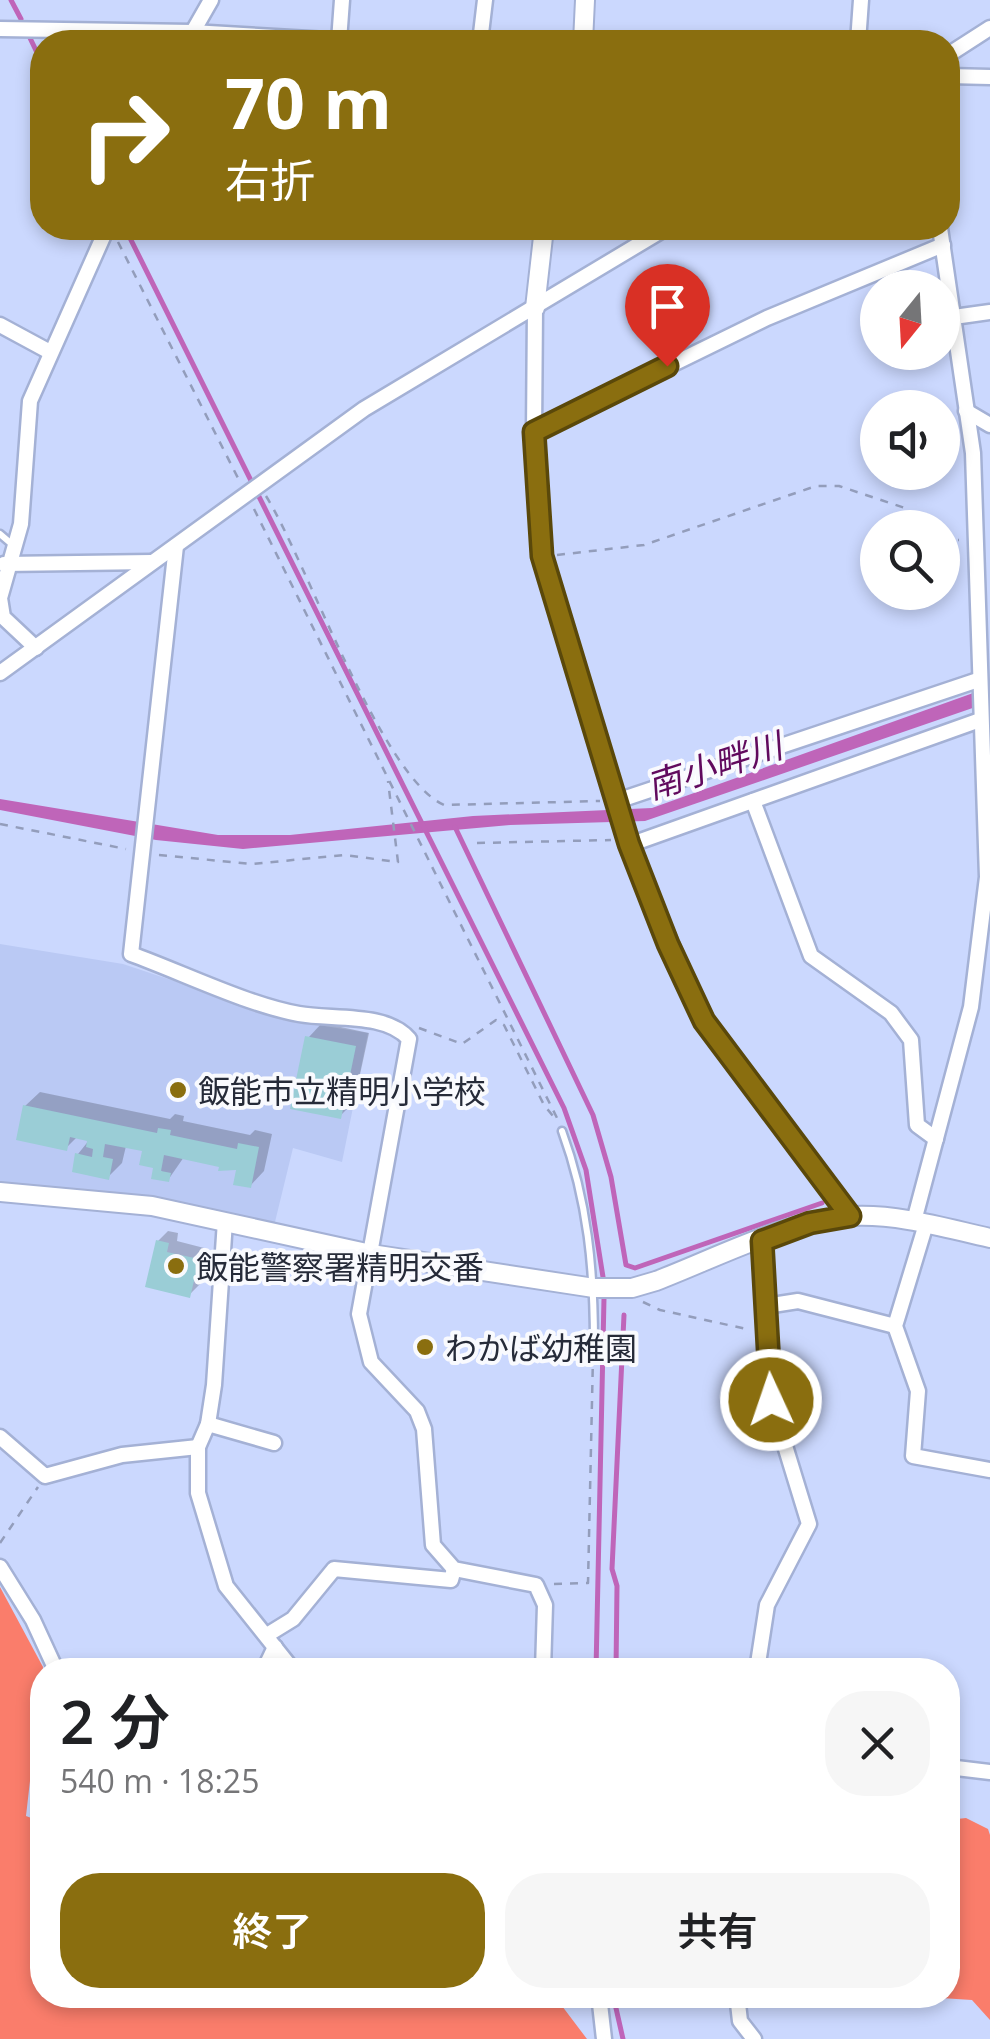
<!DOCTYPE html>
<html lang="ja">
<head>
<meta charset="utf-8">
<style>
	:root { --surface:#fff; --page:#f6f6f6; --text:#202124; --muted:#757577; --accent:#8a6e0f }
	body { margin:0; font-family:"Open Sans","Noto Sans JP",sans-serif; background:var(--page); color:var(--text); height:100vh; display:flex; flex-direction:column; font-size:38px; white-space:nowrap }
	* { box-sizing:border-box; margin:0 }
	p { font-size:32px; color:var(--muted) }
	.icon { flex:none; width:55px; height:55px; fill:none; stroke:currentColor; stroke-width:2; stroke-linecap:round; stroke-linejoin:round }
	.map { position:relative; flex:1; overflow:hidden }
	.panel { position:absolute; left:30px; top:1658px; width:930px; height:350px; display:flex; flex-direction:column; background:var(--surface); border-radius:40px; box-shadow:0 5px 15px #0003 }
	.panel>* { flex:none }
	.hud { position:absolute; left:30px; top:30px; width:930px; height:210px; border-radius:40px; box-shadow:0 5px 15px #0003; background:#8a6e0f; color:#fff; overflow:hidden }
	.needle { width:65px; rotate:198deg }
	.controls { position:absolute; left:860px; top:270px; display:grid; gap:20px }
	.controls a { display:grid; place-items:center; width:100px; height:100px; border-radius:50%; background:var(--surface); box-shadow:0 5px 15px #0003; font-size:50px }
	.pin { position:absolute; display:grid; place-items:center; width:85px; height:85px; color:#fff; margin:-102px -42px; border-radius:50% 50% 50% 0; rotate:-45deg; box-shadow:0 0 10px #0007 }
	.pin .icon { rotate:45deg }
	.me { position:absolute; width:110px; margin:-55px; rotate:357deg; stroke-linejoin:round; filter:drop-shadow(0 0 8px #0008) }
	.turn { display:flex; align-items:center; gap:35px; height:210px; padding:0 30px; font-size:45px }
	.turn .icon { width:130px; height:130px; stroke-width:2.5 }
	.turn b { display:block; font-size:70px; line-height:85px }
	.round { display:grid; place-items:center; flex:none; width:105px; height:105px; border-radius:40px; background:var(--page) }
	.summary { display:flex; align-items:center; justify-content:space-between; height:170px; padding:0 30px }
	h1 { font-size:60px; font-weight:600; line-height:75px }
	.cta { display:flex; gap:20px; margin-top:auto; padding:20px 30px }
	.cta a { flex:1; height:115px; border-radius:40px; background:var(--accent); color:#fff; font-size:40px; font-weight:600; line-height:115px; text-align:center }
	.cta a+a { background:var(--page); color:var(--text) }
	.map>svg:first-child { display:block }
</style>
</head>
<body>
<div class="map">
<svg width="990" height="2039" viewBox="0 0 990 2039">
	<rect width="100%" height="100%" fill="#cbd8fe"/>
	<polygon fill="#bac9f4" points="0,944 123,964 294,1021 368,1033 342,1162 293,1148 274,1226 149,1197 0,1183"/>
	<g fill="#fa7d6b">
		<polygon points="0,1587 43,1667 26,1816 42,1822 42,1995 539,1995 559,2002 587,2039 0,2039"/>
		<polygon points="966,1818 988,1829 990,1835 990,2020 972,2000 894,1995 948,1995 948,1820"/>
	</g>
	<polygon fill="#bf65b9" points="990,687 990,702 645,821 510,825 243,849 156,840 0,810 0,799 218,835 290,835 473,816 652,808"/>
	<g fill="#0003">
		<polygon points="322,1023 369,1033 354,1102 340,1116 308,1038"/>
		<polygon points="40,1092 170,1119 175,1114 184,1116 183,1121 250,1135 255,1130 272,1134 264,1171 250,1186 239,1167 184,1157 168,1180 145,1149 126,1146 122,1163 108,1177 78,1154 90,1139 78,1136 66,1148 25,1106"/>
		<polygon points="168,1231 178,1233 177,1241 208,1249 200,1284 189,1295 158,1241"/>
	</g>
	<g fill="none" stroke-linecap="round" stroke-linejoin="round">
		<g stroke="#bf65b9" stroke-width="5">
			<polyline points="11,0 21,19"/>
			<polyline points="30,38 42,63"/>
			<polyline points="125,228 564,1108 586,1170 603,1277"/>
			<polyline points="455,827 593,1115 611,1177 626,1265 635,1268 822,1203"/>
			<polyline points="596,1670 604,1298"/>
			<polyline points="616,1670 617,1586 612,1569 624,1315"/>
			<polyline points="613,1995 623,2039"/>
		</g>
	</g>
	<g fill="#9acdd6">
		<polygon points="305,1036 356,1046 341,1119 290,1109"/>
		<polygon points="23,1105 157,1133 158,1128 171,1130 170,1135 237,1149 238,1143 259,1147 251,1188 233,1185 236,1170 218,1171 219,1167 164,1155 161,1171 171,1173 169,1182 151,1179 153,1168 139,1165 142,1151 105,1144 103,1157 113,1159 109,1180 72,1172 75,1153 92,1157 93,1149 86,1147 87,1141 70,1137 67,1151 16,1140"/>
		<polygon points="156,1240 169,1243 167,1252 199,1259 190,1298 145,1287"/>
	</g>
	<g fill="none" stroke-linecap="round" stroke-linejoin="round">
		<defs>
			<g id="lane">
				<polyline points="0,534 14,546"/>
				<path d="M562,1131c26,71 32,139 32,213"/>
			</g>
			<g id="street">
				<polyline points="0,29 192,32 362,42"/>
				<polyline points="339,41 342,0"/>
				<polyline points="187,42 211,0"/>
				<polyline points="480,42 485,0"/>
				<polyline points="858,42 861,0"/>
				<polyline points="948,55 990,28"/>
				<polyline points="948,76 990,77"/>
				<polyline points="535,308 534,432 543,556 629,845 704,1021 850,1216"/>
				<polyline points="954,317 990,312"/>
				<polyline points="0,325 50,352"/>
				<polyline points="966,411 990,425"/>
				<polyline points="534,432 767,318 943,245"/>
				<path d="M176,546l-45,408c50,18 117,51 168,60 33,6 87,-2 110,25l-50,275 12,48 46,49 7,18 9,116 21,24 82,16 9,20 -2,65"/>
				<polyline points="4,564 152,562"/>
				<polyline points="36,648 3,617 0,598 21,524 30,401 107,228"/>
				<polyline points="0,673 364,409 666,228"/>
				<polyline points="617,801 978,680"/>
				<polyline points="753,801 811,956 891,1013 911,1040 917,1125 936,1139"/>
				<polyline points="629,845 980,720"/>
				<polyline points="225,1221 214,1385 208,1424 198,1447 198,1493 226,1586 293,1670"/>
				<polyline points="914,1221 971,1007 987,877 973,453 940,228"/>
				<polyline points="926,1224 895,1326 918,1391 913,1456 990,1470"/>
				<polyline points="766,1306 798,1301 895,1326"/>
				<polyline points="208,1424 274,1443"/>
				<polyline points="0,1437 45,1476 122,1455 198,1447"/>
				<polyline points="0,1567 33,1620 56,1670"/>
				<polyline points="267,1635 293,1619 334,1569 451,1580 454,1569"/>
				<polyline points="264,1670 275,1647"/>
				<polyline points="757,1670 767,1605 809,1524 771,1400 762,1241"/>
				<polyline points="948,1767 990,1772"/>
				<polyline points="599,1995 604,2039"/>
				<polyline points="737,1995 740,2021 754,2039"/>
			</g>
			<g id="secondary">
				<polyline points="583,42 585,0"/>
				<polyline points="535,308 544,228"/>
				<path d="M0,1192l152,14 219,48 223,34h38l24,-7c58,-22 136,-63 197,-65 47,-2 92,12 137,22"/>
			</g>
		</defs>
		<use href="#lane" stroke="#a4b1d5" stroke-width="11"/>
		<use href="#street" stroke="#a4b1d5" stroke-width="19"/>
		<use href="#secondary" stroke="#a4b1d5" stroke-width="22"/>
		<g stroke="#939dbb" stroke-width="2.5" stroke-dasharray="8 8" stroke-linecap="butt">
			<polyline points="118,242 239,480"/>
			<path d="M266,496c41,66 115,281 178,309l156,-4"/>
			<polyline points="254,509 558,1120"/>
			<polyline points="942,540 959,540"/>
			<polyline points="557,555 644,545 816,486 839,486 908,509 912,528"/>
			<polyline points="0,824 126,849"/>
			<polyline points="477,843 611,840"/>
			<polyline points="159,855 252,864 344,855 398,862 388,781"/>
			<polyline points="419,1028 462,1044 496,1020 504,1025 544,1105 557,1121"/>
			<polyline points="643,1302 660,1310 751,1330"/>
			<polyline points="0,1543 38,1487"/>
			<polyline points="554,1584 588,1583 593,1356"/>
		</g>
		<use href="#lane" stroke="#fff" stroke-width="6"/>
		<use href="#street" stroke="#fff" stroke-width="14"/>
		<use href="#secondary" stroke="#fff" stroke-width="18"/>
	</g>
	<g fill="none" stroke-linecap="round" stroke-linejoin="round">
		<defs>
			<polyline id="route" points="667,366 534,432 542,556 629,844 668,944 704,1021 850,1216 810,1223 762,1241 771,1400"/>
		</defs>
		<use href="#route" stroke="#5a480a" stroke-width="25"/>
		<use href="#route" stroke="#8a6e0f" stroke-width="18"/>
	</g>
	<g fill="#8a6e0f" stroke="#f9fafe" stroke-width="4">
		<circle cx="178" cy="1090" r="10"/>
		<circle cx="176" cy="1266" r="10"/>
		<circle cx="425" cy="1347" r="10"/>
	</g>
	<g text-anchor="middle" dominant-baseline="central" stroke-width="8" stroke-linejoin="round" paint-order="stroke">
		<g font-size="32" fill="#262b39" stroke="#f9fafe" text-anchor="start">
			<text x="198" y="1090">飯能市立精明小学校</text>
			<text x="196" y="1266">飯能警察署精明交番</text>
			<text x="445" y="1347">わかば幼稚園</text>
		</g>
		<g font-size="35" font-style="italic" fill="#610a5e" stroke="#f9fafe">
			<text transform="translate(714 765) rotate(-18)">南小畔川</text>
		</g>
	</g>
</svg>
<div class="controls">
<a><svg class="needle" viewBox="-14 -14 28 28"><path d="M0-13l5 13h-10z" fill="#e53935"/><path d="M0 13l5-13h-10z" fill="#757577"/></svg></a>
<a><svg class="icon" aria-label="sound" viewBox="0 0 24 24"><path d="M4 9h4l5-4v14l-5-4H4zM17 9q2 3 0 6"/></svg></a>
<a><svg class="icon" aria-label="search" viewBox="0 0 24 24"><circle cx="10" cy="10" r="6"/><path d="M15 15l6 6"/></svg></a>
</div>
<div class="pin" style="left:667px;top:366px;background:#d93025"><svg class="icon" aria-label="arrive" viewBox="0 0 24 24"><path d="M6 21V4h12l-3 4 3 4H6"/></svg></div>
<svg class="me" style="left:771px;top:1400px" viewBox="-20 -20 40 40"><circle r="17" fill="#8a6e0f" stroke="#fff" stroke-width="3"/><path d="M0-11L8 9 0 5-8 9z" fill="#fff"/></svg>
<div class="hud">
<div class="turn"><svg class="icon" aria-label="right" viewBox="0 0 24 24"><path d="M7 20v-9h11M14 6l5 5-5 5"/></svg><div><b>70 m</b>右折</div></div>
</div>
<section class="panel">
<div class="summary"><div><h1>2 分</h1><p>540 m · 18:25</p></div><a class="round"><svg class="icon" aria-label="close" viewBox="0 0 24 24"><path d="M6 6l12 12M18 6L6 18"/></svg></a></div>
<div class="cta"><a>終了</a><a>共有</a></div>
</section>
</div>
</body>
</html>
